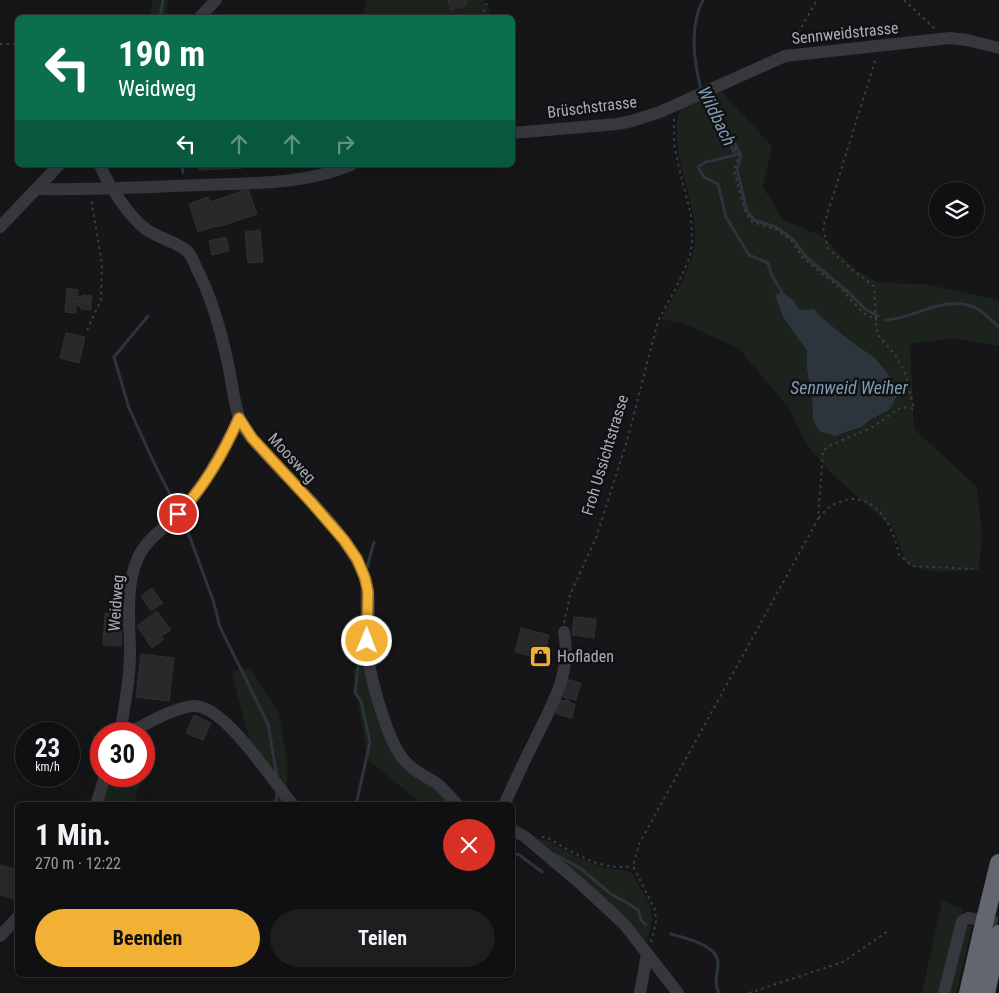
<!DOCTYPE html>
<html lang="de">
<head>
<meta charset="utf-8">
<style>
	:root { --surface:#101012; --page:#1e1e20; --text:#f1f3f6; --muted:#9c9d9f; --line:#303032; --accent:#f2b134 }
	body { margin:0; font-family:"Roboto Condensed",sans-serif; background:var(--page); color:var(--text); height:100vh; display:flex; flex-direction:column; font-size:19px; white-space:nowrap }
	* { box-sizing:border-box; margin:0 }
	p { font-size:16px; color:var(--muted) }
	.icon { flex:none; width:28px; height:28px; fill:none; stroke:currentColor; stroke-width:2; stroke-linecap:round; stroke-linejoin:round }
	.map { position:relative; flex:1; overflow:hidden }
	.details { position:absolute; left:15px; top:802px; width:500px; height:175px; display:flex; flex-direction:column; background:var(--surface); border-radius:8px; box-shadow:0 5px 20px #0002,0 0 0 1px var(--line) }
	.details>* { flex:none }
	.banner { position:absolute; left:15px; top:15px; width:500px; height:152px; border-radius:8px; box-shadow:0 5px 20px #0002,0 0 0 1px var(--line); background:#0b6e4f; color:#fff; overflow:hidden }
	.fabs { position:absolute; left:929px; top:182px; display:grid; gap:10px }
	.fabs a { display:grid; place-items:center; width:55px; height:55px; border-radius:50%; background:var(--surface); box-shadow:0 5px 20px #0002,0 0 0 1px var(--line); font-size:25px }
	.speed { position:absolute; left:15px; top:722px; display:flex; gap:10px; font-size:25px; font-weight:700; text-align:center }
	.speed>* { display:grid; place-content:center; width:65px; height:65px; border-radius:50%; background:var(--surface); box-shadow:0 5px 20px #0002,0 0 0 1px var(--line); line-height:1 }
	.speed small { font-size:12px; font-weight:400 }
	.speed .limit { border:8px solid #d22; background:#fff; color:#111 }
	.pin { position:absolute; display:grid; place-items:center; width:42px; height:42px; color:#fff; margin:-21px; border:2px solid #fff; border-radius:50%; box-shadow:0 1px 5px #0007 }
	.me { position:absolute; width:55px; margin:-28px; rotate:1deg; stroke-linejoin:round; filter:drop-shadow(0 0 4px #0008) }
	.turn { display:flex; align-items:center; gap:18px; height:105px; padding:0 20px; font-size:22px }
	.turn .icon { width:65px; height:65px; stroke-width:2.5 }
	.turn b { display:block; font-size:35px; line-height:42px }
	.lanes { display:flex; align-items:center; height:48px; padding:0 20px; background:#0003; justify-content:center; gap:25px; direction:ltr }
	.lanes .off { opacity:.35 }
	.round { display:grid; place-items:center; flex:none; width:52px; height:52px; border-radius:26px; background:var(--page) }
	.headline { display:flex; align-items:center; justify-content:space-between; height:85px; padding:0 20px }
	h1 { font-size:30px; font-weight:700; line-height:38px }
	.primary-button { display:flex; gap:10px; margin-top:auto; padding:10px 20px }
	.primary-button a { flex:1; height:58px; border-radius:30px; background:var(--accent); color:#111; font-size:20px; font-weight:700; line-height:58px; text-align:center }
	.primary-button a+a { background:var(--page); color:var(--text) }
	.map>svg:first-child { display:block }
</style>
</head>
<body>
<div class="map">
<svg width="999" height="993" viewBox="0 0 999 993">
	<rect width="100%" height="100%" fill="#161618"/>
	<g fill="#1c231d" fill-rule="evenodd">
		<polygon points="152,0 169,0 165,17 150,17"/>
		<polygon points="367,0 484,0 490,11 488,18 361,18"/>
		<path d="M718,88l54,58 -9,41 20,33 39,16 34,34 23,13 45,1 75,16v46l-46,-8 -43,6 4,85 63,58 5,49 -3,34 -42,2 -30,-7 -14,-37 -59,-52 -28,-32 -17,-36 -50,-59 -54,-25 -24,-5c12,-21 32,-52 34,-77 3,-44 -25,-80 -17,-127l2,-5zM793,300l7,11 14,-2 7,8 27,22 27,19 11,13 3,39c-14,7 -40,26 -55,25 -5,0 -11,-3 -15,-4l-6,-12 -1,-19 -5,-31v-18l-24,-34z"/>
		<polygon points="366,661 395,750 454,805 418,805 419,801 368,760 353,670"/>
		<polygon points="250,668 279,713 288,766 285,805 271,805 277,788 252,749 231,671"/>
		<polygon points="109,776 136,776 141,778 134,805 100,805"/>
		<path d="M530,838l16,2 34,18 23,9 28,5c17,30 28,37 15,73z"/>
		<polygon points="942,901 963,909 941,993 922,993"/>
		<polygon points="966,926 972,926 956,993 950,993"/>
	</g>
	<polygon fill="#2c353c" points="782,292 793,300 800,310 814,309 821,317 848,339 875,358 886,371 897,388 896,398 889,410 872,419 861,427 835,436 819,431 813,419 812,400 807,369 807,351 783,317 775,295"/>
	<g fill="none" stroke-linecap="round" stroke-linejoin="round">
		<g stroke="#2c353c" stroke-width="3">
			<polyline points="160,18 163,0"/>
			<path d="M701,90c-7,-28 -12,-64 2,-90"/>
			<polyline points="704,95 736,155 706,162 698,167 704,177 718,184 726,217 749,255 768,263 772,276 782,292"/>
			<polyline points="706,95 710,98 741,155 737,170 747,211 754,220 776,227 794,240 805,256 847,291 865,309 878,316"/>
			<polyline points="182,165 183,173"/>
			<polyline points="148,316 114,357 129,408 155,465 178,510"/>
			<path d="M886,320c31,-2 56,-25 88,-13 9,4 18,14 25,20"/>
			<polyline points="182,516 213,600 220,627 268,724 277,777"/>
			<polyline points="367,568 374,542"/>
			<polyline points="362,591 362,618"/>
			<polyline points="276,805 277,792"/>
			<polyline points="356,805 370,742 361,701 355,693 361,639"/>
			<polyline points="554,854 580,868 611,894 629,904 638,910 641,920 646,925"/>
			<polyline points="512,855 518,854 542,872"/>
			<path d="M671,934c14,4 49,11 47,31 -1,11 -4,18 1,28"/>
		</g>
	</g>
	<g fill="#29292c" stroke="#303034">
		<polygon points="448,0 466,0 467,5 451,10"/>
		<polygon points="198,165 243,165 243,168 199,170"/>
		<polygon points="248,189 257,214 218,227 217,226 198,232 189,204 208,197 210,202"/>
		<polygon points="260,230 263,262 248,263 245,232"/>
		<polygon points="226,237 229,251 212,255 209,241"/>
		<polygon points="67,288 78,290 78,296 82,297 82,295 92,296 91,303 66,300"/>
		<polygon points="66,300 91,303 91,310 81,309 81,307 76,306 76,313 65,312"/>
		<polygon points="66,333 85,337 79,363 60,358"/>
		<polygon points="152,588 163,603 151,611 141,596"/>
		<polygon points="157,611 171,630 161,636 164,639 152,648 137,626"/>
		<polygon points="105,613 122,614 121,646 103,645"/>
		<polygon points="574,617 596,619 594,638 572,635"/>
		<polygon points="521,628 549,635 543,659 515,652"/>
		<polygon points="141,654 174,658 169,701 136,697"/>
		<polygon points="566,679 581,683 576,700 563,697 566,687 564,686"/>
		<polygon points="566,699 569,700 569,702 575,704 572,718 556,714 559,700 566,701"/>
		<polygon points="194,715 211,723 203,740 186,733"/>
		<polygon points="149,745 153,760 144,762 144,747"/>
		<polygon points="0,865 18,870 18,900 0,895"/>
	</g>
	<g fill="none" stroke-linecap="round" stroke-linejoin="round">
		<polyline stroke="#333438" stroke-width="12" stroke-dasharray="12 6" stroke-linecap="butt" points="968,918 999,923"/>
		<g stroke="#3d3f44" stroke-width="2" stroke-dasharray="2.5 4" stroke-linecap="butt">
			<polyline points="904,0 935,29"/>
			<polyline points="482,18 488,0"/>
			<polyline points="0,44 18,44"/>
			<polyline points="792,44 817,0"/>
			<polyline points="710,102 739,155 734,170 745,212 752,222 775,229 791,240 802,257 842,290 863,313 877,320"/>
			<polyline points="87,330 101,300 102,264 91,199"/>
			<path d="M819,518c4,-5 9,-11 14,-13 38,-21 60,18 66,50l14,11 60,3"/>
			<polyline points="564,623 570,595 596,538 627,441 658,321 676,288 690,257 692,241 691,215 679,168 674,144 674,118"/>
			<path d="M542,837h4c27,15 55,35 87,29"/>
			<polyline points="651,942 656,922 655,910 633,866 639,844 818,519 823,451 829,446 873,427 898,409 903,407 914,409 905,372 895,355 877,334 874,286 850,268 828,248 823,228 876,58"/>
			<polyline points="749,993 843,962 888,931"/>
		</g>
		<g stroke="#37383d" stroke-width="12">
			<polyline points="199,18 216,0"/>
			<polyline points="512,133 617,124 632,121 660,112 785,56 950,38 967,40 999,48"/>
			<path d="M100,165c8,20 30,53 47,65 13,9 29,11 41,22 4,4 6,11 9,17 15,29 24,62 31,95 4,17 7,49 15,63 9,14 22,26 33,38 30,31 72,70 88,111 10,25 1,54 4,80 3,25 20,87 37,105 8,10 20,15 31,22 8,6 15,15 22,22"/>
			<path d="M36,189c55,1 110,-2 164,-4 51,-2 103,0 151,-20"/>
			<polyline points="0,227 59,165"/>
			<path d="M120,734c4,-26 10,-53 10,-80 0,-29 -5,-66 7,-94 10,-25 36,-36 51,-56 20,-26 37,-56 51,-86"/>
			<path d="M126,734c19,-9 48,-27 68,-28 31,-1 79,76 99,99"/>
			<polyline points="96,805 105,776"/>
			<path d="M504,805c10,-21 19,-42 30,-63 17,-36 38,-68 30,-110"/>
			<polyline points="512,830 524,836 582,885 624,924 678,993"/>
			<polyline points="0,936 18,917"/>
			<polyline points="640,993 647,954"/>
			<polyline points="944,993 962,921 968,918"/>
		</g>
		<g stroke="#63666e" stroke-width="18">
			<polyline points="968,993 982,932 999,863"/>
			<polyline points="986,993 999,934"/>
		</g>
	</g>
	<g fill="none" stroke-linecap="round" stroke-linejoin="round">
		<defs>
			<path id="route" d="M178,514c26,-26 46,-62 61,-96l13,20 59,64 33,38 13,19 8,19 3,14 -1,49"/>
		</defs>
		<use href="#route" stroke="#9d7322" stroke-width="12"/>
		<use href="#route" stroke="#f2b134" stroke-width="9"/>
	</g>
	<defs>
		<symbol id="shop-square" viewBox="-11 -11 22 22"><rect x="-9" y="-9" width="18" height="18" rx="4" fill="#f2b134" stroke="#111113"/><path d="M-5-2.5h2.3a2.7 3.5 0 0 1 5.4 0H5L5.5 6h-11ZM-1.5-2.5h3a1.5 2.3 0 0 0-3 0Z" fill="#111"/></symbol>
	</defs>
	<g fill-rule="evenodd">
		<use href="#shop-square" x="528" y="644" width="25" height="25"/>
	</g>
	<g text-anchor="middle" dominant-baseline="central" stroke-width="5" stroke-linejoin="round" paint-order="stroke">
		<g font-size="16" fill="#a8adb8" stroke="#111113">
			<text transform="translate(845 33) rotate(-6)">Sennweidstrasse</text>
			<text transform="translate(592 107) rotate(-7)">Brüschstrasse</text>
			<text transform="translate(605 455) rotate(-73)">Froh Ussichtstrasse</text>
			<text transform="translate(292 458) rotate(47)">Moosweg</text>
			<text transform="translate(116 603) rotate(-86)">Weidweg</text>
		</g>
		<g font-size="16" fill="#a8adb8" stroke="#111113" text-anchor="start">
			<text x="557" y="656">Hofladen</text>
		</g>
		<g font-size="18" font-style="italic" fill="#7f9bb3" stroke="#111113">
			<text transform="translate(717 116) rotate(64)">Wildbach</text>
			<text x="849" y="387">Sennweid Weiher</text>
		</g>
	</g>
</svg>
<div class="fabs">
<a><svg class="icon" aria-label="layers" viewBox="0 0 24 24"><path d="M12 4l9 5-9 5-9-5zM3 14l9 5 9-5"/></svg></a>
</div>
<div class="speed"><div>23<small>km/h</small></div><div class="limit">30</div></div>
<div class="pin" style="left:178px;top:514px;background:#d93025"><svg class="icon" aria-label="arrive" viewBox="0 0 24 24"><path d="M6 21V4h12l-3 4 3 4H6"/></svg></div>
<svg class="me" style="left:367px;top:641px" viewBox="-20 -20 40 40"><circle r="17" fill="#f2b134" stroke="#fff" stroke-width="3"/><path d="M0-11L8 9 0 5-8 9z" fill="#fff"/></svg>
<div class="banner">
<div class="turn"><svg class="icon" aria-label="left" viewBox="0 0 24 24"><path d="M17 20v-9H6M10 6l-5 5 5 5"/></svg><div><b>190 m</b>Weidweg</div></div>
<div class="lanes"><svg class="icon" aria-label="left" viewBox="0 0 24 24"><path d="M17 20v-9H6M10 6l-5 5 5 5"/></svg><svg class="icon off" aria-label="ahead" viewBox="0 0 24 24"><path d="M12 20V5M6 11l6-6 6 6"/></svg><svg class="icon off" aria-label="ahead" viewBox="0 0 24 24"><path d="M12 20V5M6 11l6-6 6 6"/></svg><svg class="icon off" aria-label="right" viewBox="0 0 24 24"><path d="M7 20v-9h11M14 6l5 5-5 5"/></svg></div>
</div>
<section class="details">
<div class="headline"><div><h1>1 Min.</h1><p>270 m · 12:22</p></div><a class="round" style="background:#d93025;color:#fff"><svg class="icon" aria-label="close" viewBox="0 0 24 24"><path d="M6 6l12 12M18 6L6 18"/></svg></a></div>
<div class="primary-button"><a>Beenden</a><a>Teilen</a></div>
</section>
</div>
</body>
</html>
